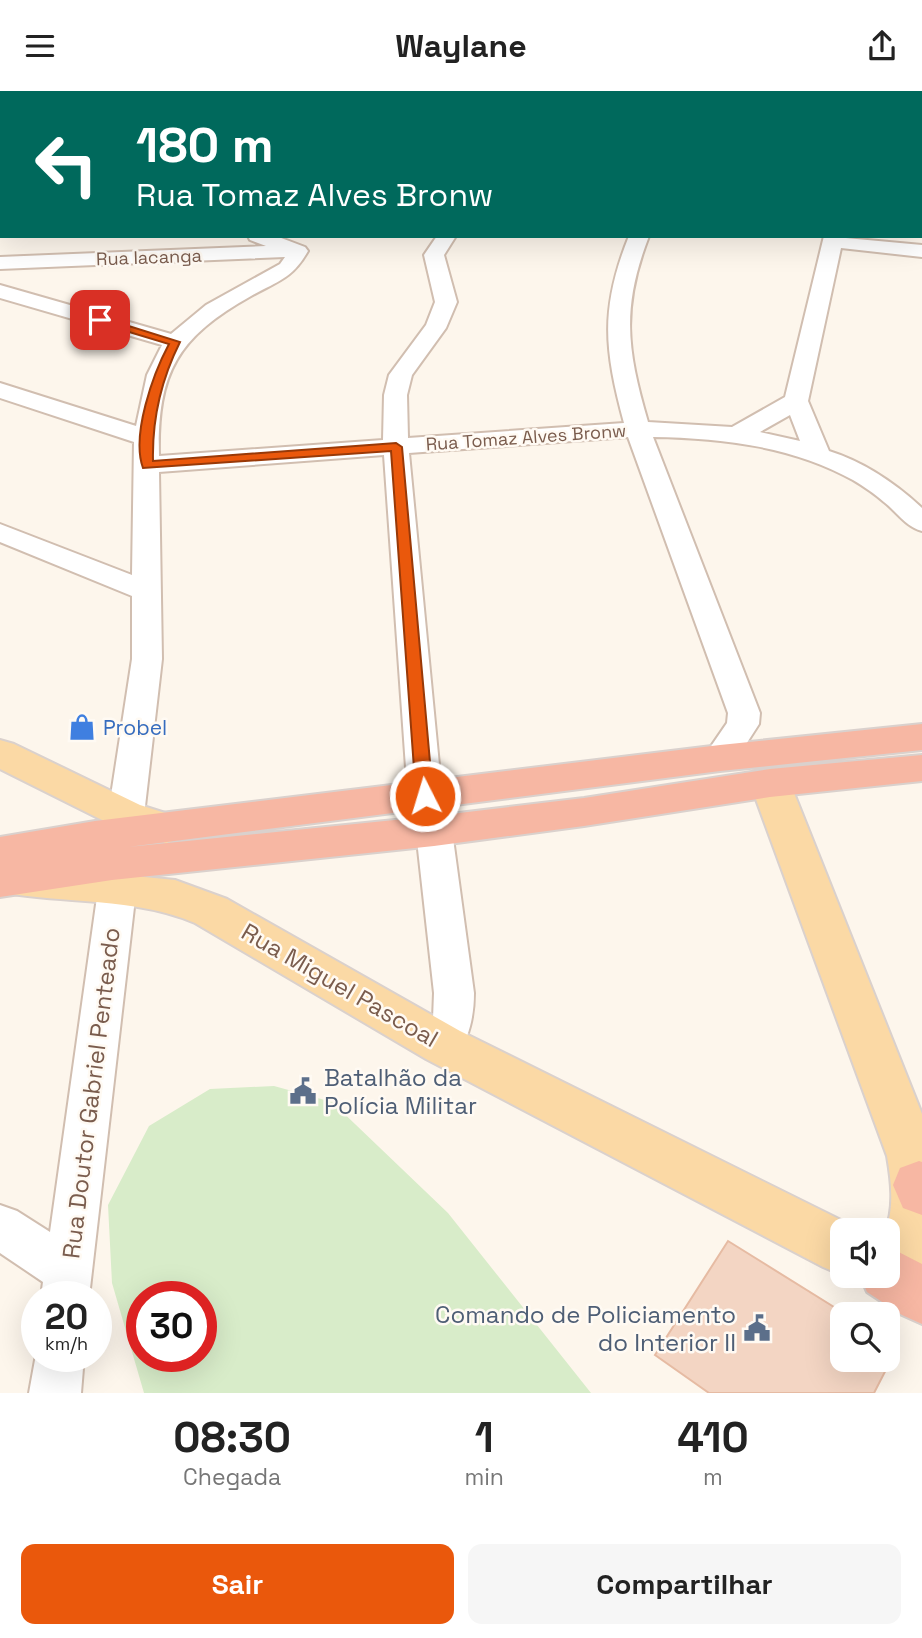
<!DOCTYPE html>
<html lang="pt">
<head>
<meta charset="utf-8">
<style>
	:root { --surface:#fff; --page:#f6f6f6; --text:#222; --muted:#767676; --accent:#ea580c }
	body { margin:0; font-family:"Space Grotesk",sans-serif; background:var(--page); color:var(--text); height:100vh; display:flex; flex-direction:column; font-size:26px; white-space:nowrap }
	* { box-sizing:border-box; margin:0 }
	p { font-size:23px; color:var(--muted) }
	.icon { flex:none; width:38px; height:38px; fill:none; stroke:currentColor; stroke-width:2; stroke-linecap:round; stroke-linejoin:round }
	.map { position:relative; height:1302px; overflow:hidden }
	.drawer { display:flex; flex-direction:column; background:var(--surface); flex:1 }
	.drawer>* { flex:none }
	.top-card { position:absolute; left:0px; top:0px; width:922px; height:147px; box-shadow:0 7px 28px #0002; background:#00695c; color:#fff; overflow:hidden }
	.tools { position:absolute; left:830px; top:1127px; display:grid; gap:14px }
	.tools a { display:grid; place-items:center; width:70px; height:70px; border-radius:14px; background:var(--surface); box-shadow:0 7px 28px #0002; font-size:35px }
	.speed { position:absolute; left:21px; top:1190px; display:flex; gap:14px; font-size:35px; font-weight:700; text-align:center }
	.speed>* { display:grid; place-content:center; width:91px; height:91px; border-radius:50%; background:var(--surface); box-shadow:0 7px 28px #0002; line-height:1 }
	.speed small { font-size:18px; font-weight:400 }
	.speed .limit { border:10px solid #d22; background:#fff; color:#111 }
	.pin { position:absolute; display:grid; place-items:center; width:60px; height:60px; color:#fff; margin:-30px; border-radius:14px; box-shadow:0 4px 10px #0006 }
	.me { position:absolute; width:77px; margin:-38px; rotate:355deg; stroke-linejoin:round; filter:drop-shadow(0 0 5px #0008) }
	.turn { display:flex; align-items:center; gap:24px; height:147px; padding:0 21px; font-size:32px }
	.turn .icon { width:91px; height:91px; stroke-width:2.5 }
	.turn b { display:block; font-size:49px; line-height:60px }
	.eta { display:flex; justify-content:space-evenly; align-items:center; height:119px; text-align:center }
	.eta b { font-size:42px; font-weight:800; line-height:49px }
	.action { display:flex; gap:14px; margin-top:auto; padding:14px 21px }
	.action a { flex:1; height:80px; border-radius:14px; background:var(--accent); color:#fff; font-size:28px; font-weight:800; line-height:80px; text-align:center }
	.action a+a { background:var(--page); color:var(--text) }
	header { display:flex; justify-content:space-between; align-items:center; height:91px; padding:0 21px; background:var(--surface); font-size:32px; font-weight:800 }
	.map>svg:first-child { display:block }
</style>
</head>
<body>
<header><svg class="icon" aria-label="menu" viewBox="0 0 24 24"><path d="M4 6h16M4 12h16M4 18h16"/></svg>Waylane<svg class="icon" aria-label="share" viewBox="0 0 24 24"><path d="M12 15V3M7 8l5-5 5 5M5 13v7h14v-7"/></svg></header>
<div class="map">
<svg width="922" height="1302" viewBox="0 0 922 1302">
	<rect width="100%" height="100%" fill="#fdf6ec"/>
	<path fill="#d8ecc9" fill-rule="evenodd" d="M274,995l58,16 116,111 143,180h-447l-32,-110 -4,-78 41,-79 61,-37zM142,1206h59v59h-59z"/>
	<polygon fill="#f3d5c3" stroke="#e6bba3" stroke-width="2" points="728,1150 842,1221 842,1269 891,1269 874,1302 709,1302 655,1264"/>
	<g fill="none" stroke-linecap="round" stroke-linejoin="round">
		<defs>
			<g id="minor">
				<polygon points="93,0 109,0 93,2"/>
				<rect x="479" y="0" width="16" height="2"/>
				<rect x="539" y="0" width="16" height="2"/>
				<polygon points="664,0 681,0 663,2"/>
				<polygon points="697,0 714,0 696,2"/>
				<polygon points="825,0 886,0 887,2 827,2"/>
				<polygon points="920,1 922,2 922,12 919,2"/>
				<rect x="0" y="16" width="2" height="10"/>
				<rect x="920" y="46" width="2" height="10"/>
				<rect x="0" y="60" width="2" height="10"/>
				<rect x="0" y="113" width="2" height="12"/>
				<path d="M248,145h28l29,11 3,4c-16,28 -30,30 -57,45 -73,41 -94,76 -92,160l224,-16 1,-45 5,-20 37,-50 9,-23 -11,-47 13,-19h19l-12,19 13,47 -11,26 -34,47 -5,20 1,43 216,-15c-20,-74 -24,-115 5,-187h20c-28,72 -22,114 -1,186l84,5 53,-30 39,-161 98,9v12l-81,-9 -33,153 21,50c35,11 66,32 93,57v23c-16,-4 -25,-19 -38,-29 -9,-8 -21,-16 -31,-22 -61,-34 -132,-42 -200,-43l107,276 -1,11 -27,42 -12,3 -12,-3 -5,-8 24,-35 1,-10 -100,-276 -219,16 33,343 -5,9 -12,3 -12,-3 -5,-9 -24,-341 -225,17 3,187 -18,156 -6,9 -12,4 -12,-4 -6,-9 24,-156v-63l-132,-54v-18l132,51 2,-133 -134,-44v-15l136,43 11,-51 15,-30 -162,-47v-13l171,49 35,-29 74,-41 5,-7 -285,12v-12l266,-11 -16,-6zM790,324l10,26 -40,-9z"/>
				<path d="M434,727l13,4 5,9 22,162c0,24 -5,42 -16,64l-15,5 -15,-5 -6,-12 11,-26 1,-26 -18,-162 5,-9z"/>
				<polygon points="117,785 130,789 136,799 89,1206 41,1206 43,1191 0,1162 0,1114 17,1120 50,1141 98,799 104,789"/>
				<polygon points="37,1258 37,1265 84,1265 81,1302 29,1302"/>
			</g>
			<g id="major">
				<polygon points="816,0 844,0 814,2"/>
				<polygon points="912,0 922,0 922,5 920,2"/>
				<polygon points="0,649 14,653 140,714 181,727 187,737 181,747 166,752 112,734 0,678"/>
				<path d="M770,678l14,4 6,10 132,331v155l-4,5 -31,13 -20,-7 -1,-4h21v-46h-2c10,-21 6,-51 2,-74l-137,-373 6,-10z"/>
				<path d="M0,769l32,6 143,14 52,19 233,132 401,199h-19v45l-19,-8 -397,-208 -231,-136c-60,-26 -131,-19 -195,-31z"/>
			</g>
			<g id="highway">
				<polygon points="922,633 922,659 720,680 128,756 434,725 584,707 770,678 922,664 922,690 770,706 584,735 434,755 112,789 0,806 0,746 95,730 720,654"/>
				<polygon points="919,1070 922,1071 922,1124 903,1117 893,1094 900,1077"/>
				<polygon points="887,1155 922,1173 922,1233 902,1224 867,1201 860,1185 887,1185"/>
			</g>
		</defs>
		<use href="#minor" stroke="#d1beb0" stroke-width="4"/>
		<use href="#major" stroke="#dad1cd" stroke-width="4"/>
		<use href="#highway" stroke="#dad1cd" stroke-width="4"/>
		<use href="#minor" fill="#fff" fill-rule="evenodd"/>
		<use href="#major" fill="#fbd9a5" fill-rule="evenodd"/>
		<use href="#highway" fill="#f7b7a3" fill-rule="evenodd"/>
	</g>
	<path fill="#ea580c" stroke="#983908" stroke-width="2" d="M100,226l80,25c-19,38 -28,77 -27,119l243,-18 6,4 31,349 -2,4 -6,2 -9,-6 -25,-345 -248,17c-12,-33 10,-94 26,-124l-73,-22v-4z"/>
	<defs>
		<symbol id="shop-bare" viewBox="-9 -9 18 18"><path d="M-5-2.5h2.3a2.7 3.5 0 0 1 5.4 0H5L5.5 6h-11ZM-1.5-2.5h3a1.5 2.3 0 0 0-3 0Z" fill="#3f7fe0" stroke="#fffaf3" stroke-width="2.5" paint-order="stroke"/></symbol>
		<symbol id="civic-bare" viewBox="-9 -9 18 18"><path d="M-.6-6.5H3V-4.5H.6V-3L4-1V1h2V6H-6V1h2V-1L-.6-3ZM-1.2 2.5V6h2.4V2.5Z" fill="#5c6f8a" stroke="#fffaf3" stroke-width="2.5" paint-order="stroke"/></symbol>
	</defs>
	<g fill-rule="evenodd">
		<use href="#shop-bare" x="63" y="617" width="38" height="38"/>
		<use href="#civic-bare" x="284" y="981" width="38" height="38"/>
		<use href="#civic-bare" x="738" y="1218" width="38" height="38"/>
	</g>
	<g text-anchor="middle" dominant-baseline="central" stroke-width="5" stroke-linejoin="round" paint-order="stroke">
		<g font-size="18" fill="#7a5c4d" stroke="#fffaf3">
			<text transform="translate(149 166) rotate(-2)">Rua Iacanga</text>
			<text transform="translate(526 346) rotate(-4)">Rua Tomaz Alves Bronw</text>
		</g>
		<g font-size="21" fill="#366cbe" stroke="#fffaf3" text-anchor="start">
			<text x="103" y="636">Probel</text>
		</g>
		<g font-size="24" fill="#7a5c4d" stroke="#fffaf3">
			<text transform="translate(340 894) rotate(30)">Rua Miguel Pascoal</text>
			<text transform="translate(91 1002) rotate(-83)">Rua Doutor Gabriel Penteado</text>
		</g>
		<g font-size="24" fill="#4e5e75" stroke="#fffaf3" text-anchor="start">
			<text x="324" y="986">Batalhão da<tspan x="324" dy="28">Polícia Militar</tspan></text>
			<text x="736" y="1223" text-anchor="end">Comando de Policiamento<tspan x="736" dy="28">do Interior II</tspan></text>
		</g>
	</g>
</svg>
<div class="tools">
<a><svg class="icon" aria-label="sound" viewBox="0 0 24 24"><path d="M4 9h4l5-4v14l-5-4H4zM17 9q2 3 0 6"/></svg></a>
<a><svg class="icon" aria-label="search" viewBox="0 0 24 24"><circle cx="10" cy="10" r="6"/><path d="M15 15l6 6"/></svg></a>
</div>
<div class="speed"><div>20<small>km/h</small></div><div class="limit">30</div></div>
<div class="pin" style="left:100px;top:229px;background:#d93025"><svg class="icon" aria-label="arrive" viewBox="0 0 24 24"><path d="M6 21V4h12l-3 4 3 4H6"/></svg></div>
<svg class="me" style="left:425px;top:705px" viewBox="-20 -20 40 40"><circle r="17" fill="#ea580c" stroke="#fff" stroke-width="3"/><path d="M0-11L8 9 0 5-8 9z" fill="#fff"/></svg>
<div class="top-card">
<div class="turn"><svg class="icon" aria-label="left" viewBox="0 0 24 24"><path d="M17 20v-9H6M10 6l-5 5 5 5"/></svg><div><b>180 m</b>Rua Tomaz Alves Bronw</div></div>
</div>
</div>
<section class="drawer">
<div class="eta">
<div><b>08:30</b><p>Chegada</p></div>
<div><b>1</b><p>min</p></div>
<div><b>410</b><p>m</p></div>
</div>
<div class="action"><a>Sair</a><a>Compartilhar</a></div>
</section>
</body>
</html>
